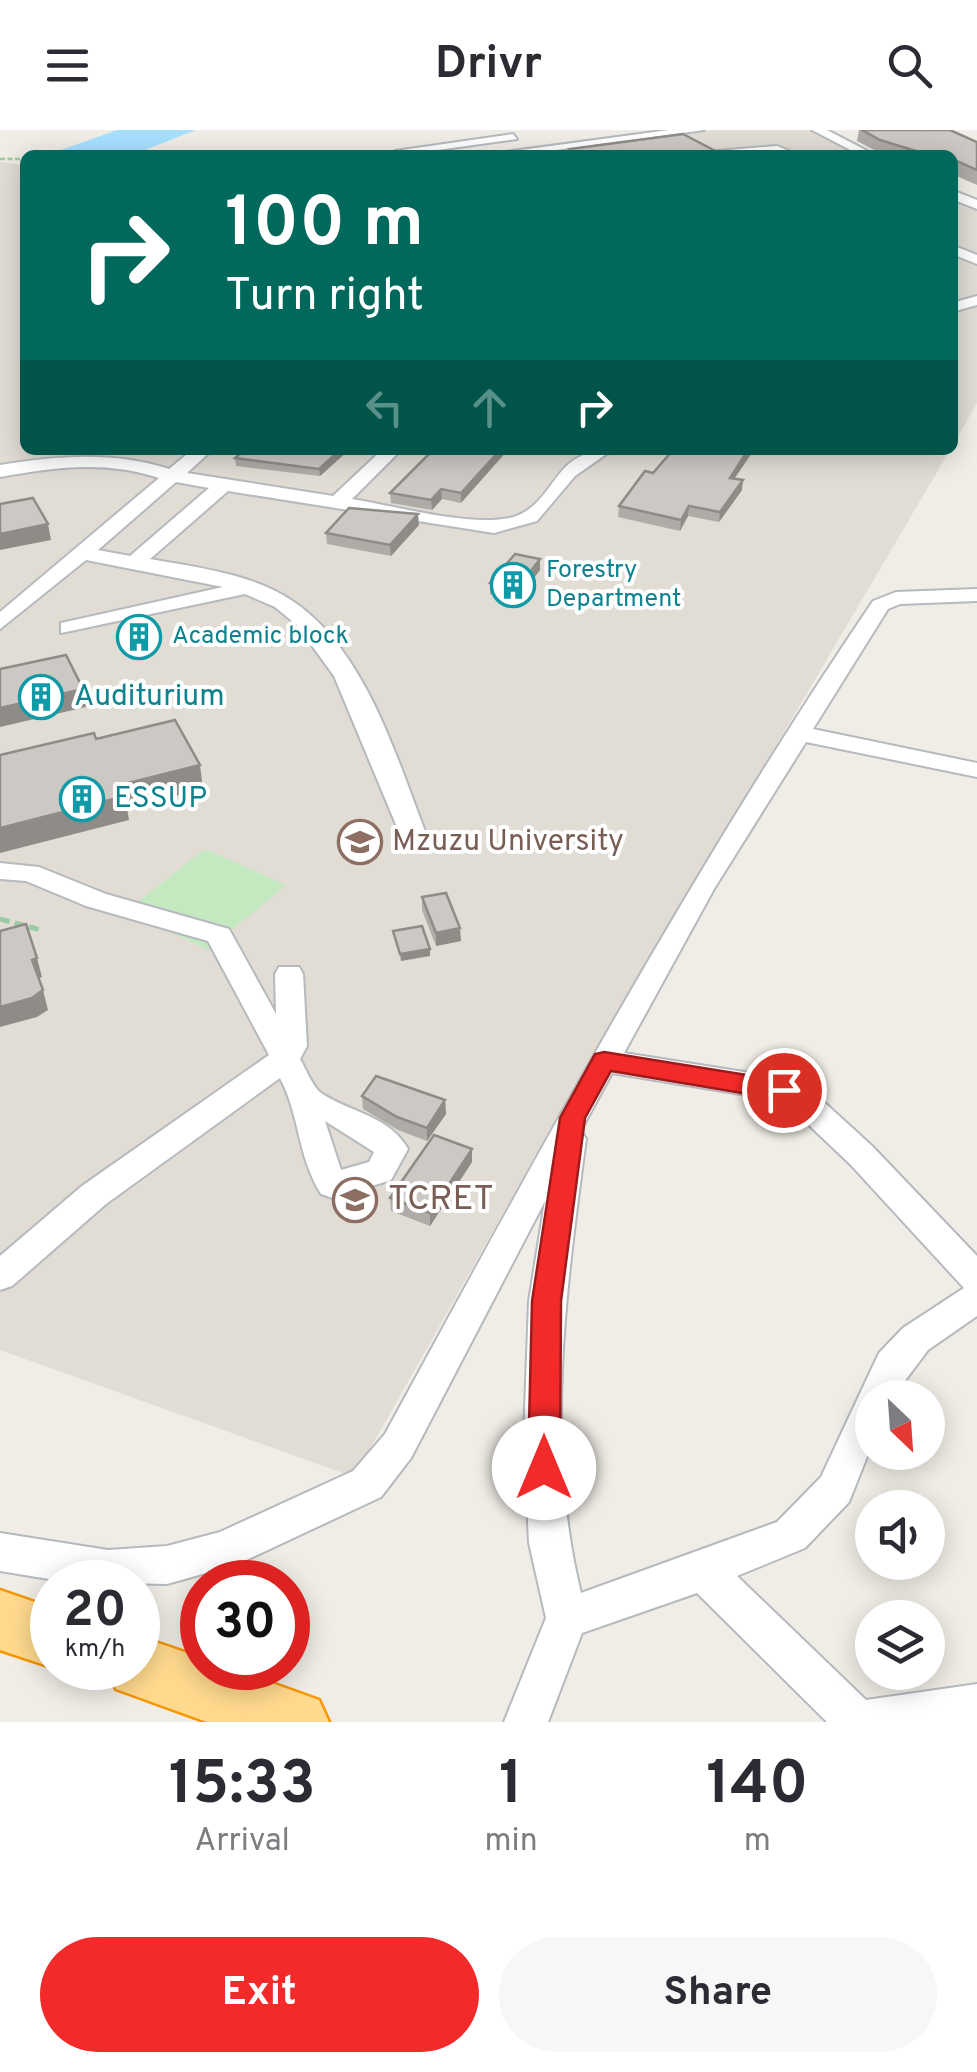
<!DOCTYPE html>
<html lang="en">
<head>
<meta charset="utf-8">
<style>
	:root { --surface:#fff; --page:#f7f7f7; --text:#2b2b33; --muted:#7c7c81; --accent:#f32a2a }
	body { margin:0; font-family:Overpass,sans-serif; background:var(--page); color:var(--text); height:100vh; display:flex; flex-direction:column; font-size:38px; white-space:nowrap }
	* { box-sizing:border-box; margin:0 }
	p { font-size:32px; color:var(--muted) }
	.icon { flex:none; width:55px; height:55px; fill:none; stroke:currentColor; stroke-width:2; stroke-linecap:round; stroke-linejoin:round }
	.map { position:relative; height:1592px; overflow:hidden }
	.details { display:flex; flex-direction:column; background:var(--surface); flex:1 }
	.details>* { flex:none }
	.hud { position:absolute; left:20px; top:20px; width:938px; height:305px; border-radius:15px; box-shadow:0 5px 25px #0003; background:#00695c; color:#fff; overflow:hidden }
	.needle { width:65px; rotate:155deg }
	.buttons { position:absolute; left:855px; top:1250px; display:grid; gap:20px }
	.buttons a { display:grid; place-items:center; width:90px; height:90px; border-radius:50%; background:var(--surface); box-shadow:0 5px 25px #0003; font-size:50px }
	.speed { position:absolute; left:30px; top:1430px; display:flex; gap:20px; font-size:50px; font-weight:700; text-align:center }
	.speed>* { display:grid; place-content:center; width:130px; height:130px; border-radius:50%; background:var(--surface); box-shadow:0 5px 25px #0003; line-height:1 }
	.speed small { font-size:25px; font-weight:400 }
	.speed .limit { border:15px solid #d22; background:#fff; color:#111 }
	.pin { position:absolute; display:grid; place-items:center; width:85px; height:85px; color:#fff; margin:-42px; border:5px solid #fff; border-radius:50%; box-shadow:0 2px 10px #0007 }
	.me { position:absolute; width:110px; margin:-55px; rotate:0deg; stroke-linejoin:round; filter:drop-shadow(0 0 8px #0008) }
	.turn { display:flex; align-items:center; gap:35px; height:210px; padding:0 40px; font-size:45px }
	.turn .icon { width:130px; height:130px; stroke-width:2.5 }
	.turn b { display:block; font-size:70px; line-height:85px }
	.lanes { display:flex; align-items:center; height:95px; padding:0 40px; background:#0003; justify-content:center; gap:50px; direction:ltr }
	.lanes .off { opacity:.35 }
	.eta { display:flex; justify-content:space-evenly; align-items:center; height:170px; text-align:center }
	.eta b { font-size:60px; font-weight:700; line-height:70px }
	.button { display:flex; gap:20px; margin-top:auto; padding:20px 40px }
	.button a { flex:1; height:115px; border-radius:60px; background:var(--accent); color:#fff; font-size:40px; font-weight:700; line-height:115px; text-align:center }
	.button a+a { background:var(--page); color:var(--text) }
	header { display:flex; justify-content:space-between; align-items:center; height:130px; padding:0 40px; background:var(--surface); font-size:45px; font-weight:700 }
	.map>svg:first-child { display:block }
</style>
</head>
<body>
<header><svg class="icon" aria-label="menu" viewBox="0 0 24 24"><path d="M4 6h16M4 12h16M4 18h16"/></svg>Drivr<svg class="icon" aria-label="search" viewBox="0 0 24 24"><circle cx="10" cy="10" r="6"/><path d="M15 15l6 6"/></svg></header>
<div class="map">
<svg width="977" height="1592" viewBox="0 0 977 1592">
	<rect width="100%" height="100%" fill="#f0ede6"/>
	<g fill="#e1dcd4">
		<polygon points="713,0 808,0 862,25 518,25"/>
		<polygon points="0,32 25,35 25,320 950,320 564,976 354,1347 0,1220"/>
		<polygon points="953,68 977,79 977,273 953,315"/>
	</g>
	<polygon fill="#c4e9c1" points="205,719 286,755 208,820 126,781"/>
	<polygon fill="#a7e0ff" points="117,0 196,0 132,25 47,25"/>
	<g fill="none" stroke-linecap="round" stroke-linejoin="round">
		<defs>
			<g id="minor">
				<polygon points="669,0 704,0 519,25 483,25"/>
				<polygon points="812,0 827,0 875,25 860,25"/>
				<polygon points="513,4 517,9 401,25 395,21"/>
				<polygon points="777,16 799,25 710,25 716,21"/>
				<polygon points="952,60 977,70 977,79 952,69"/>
				<polygon points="952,115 977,125 977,134 952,124"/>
				<polygon points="977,166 977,175 952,182 952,173"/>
				<path d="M192,320h20l-25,23 146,23 49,-46h19l-49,49c41,6 133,33 169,15 37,-19 33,-64 91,-64l-37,26 -38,45 -43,12 -266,-42 -78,68c46,8 102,15 141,41 75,49 106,160 137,239l-4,6 -9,2 -13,-8 -68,-163 -37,-51 -22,-18 -30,-13 -184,39v-10l162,-36 -137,-27 -86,69v-17l159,-134c-53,-18 -105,-11 -159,-1v-12c58,-9 112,-14 169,4zM176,352l33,6 -79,68 -32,-6z"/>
				<path d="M977,459v12l-77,3 -12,5 -75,120 164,34v14l-171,-35 -92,147 -90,164 139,22 51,18 58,53 105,110v60l-49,34 -36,48h-20v46l-23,58 -44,46 -68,28 129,124 111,-16v38h-150l-130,-129 -115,40 -34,89h-44l42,-104 -17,-75 -5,-107 5,-135 16,-100 -134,257 -30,39 -143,67 -71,20 -100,-2 -67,-11v-38l108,17 59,-4 53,-14 133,-61 32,-37c154,-283 307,-566 488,-833l23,-9zM612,943l147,24 33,12 58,55 114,124 -61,40 -24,25 -58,124 -44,45 -196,71c-37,-149 -15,-305 5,-454l-5,-9z"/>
				<path d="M0,733l39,4 67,27 123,35 47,85 -1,-40 4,-7h20l4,7 4,72 -7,13c6,10 12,27 21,34 28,19 69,23 87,56l-17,31 -58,18 -12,-4c-24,-39 -21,-78 -41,-116l-174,126 -94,82 -12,4v-34l82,-70 187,-131 -61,-114 -122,-35 -60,-25 -26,-2zM325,991l49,31 -5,10 -28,8z"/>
			</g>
			<g id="highway">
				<polygon points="0,1460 52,1478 54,1538 0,1520"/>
				<polygon points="138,1506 202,1528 202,1538 230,1538 319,1570 329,1592 207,1592 116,1559 107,1538 138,1538"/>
			</g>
		</defs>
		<use href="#minor" stroke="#b6b9bd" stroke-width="4"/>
		<use href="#highway" stroke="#f69600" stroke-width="5"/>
		<polyline stroke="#9acba4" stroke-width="2.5" stroke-dasharray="5 2.5" stroke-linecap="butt" points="0,29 25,29"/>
		<polyline stroke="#9acba4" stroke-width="5" stroke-dasharray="10 5" stroke-linecap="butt" points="0,789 41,800"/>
		<use href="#minor" fill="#fff" fill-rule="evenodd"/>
		<use href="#highway" fill="#ffda8e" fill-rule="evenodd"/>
	</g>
	<g fill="#afaca8">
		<polygon points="859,0 950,0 977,12 977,55 952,44 952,25 884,25 857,11"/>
		<polygon points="349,320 320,346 236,336 235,328"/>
		<polygon points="461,323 461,373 442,369 432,380 391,373 390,363"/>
		<polygon points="735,348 742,360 719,392 688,386 680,401 618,387 619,376"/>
		<polygon points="419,395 391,426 327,414 326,403"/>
		<polygon points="540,429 540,440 518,469 490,464 490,453"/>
		<polygon points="422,767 461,811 436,816 422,780"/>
		<polygon points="362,966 445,970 446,984 427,1011 398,1000 363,979"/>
		<polygon points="472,1032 430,1096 391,1081 390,1068"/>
	</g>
	<g fill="#8f8c88">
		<polygon points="340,320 349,320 320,346 319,339"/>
		<polygon points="500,320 508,320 461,373 461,363"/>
		<polygon points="748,320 754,320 728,358 730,348"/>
		<polygon points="743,350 742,360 719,392 720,382"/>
		<polygon points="441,359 442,369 432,380 431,370"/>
		<polygon points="689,376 688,386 680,401 681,390"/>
		<polygon points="418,384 419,395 391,426 390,415"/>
		<polygon points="48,394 51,410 0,420 0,404"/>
		<polygon points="540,429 540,440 518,469 518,458"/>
		<polygon points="83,559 86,577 0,597 0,578"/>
		<polygon points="200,635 203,659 127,678 129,690 0,723 0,698 120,655"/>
		<polygon points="460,798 461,811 436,816 436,803"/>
		<polygon points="430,819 430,826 401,831 400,824"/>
		<polygon points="37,828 42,847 37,849 32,830"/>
		<polygon points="43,860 48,880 37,887 0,897 0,877"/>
		<polygon points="445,970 446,984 427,1011 427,998"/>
		<polygon points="472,1019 472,1032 430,1096 430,1083"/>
	</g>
	<g fill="#ccc8c3" stroke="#8f8c88" stroke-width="2.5">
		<polygon points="862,0 950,0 977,12 977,40 952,29 952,25 943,25 937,23 929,25 880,10"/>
		<polygon points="683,4 723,25 579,25 570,19"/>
		<polygon points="244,320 340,320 319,339 235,328"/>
		<polygon points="433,320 461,323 466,320 500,320 461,363 441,359 431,370 390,363"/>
		<polygon points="673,320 748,320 730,348 743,350 720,382 689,376 681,390 619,376 645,341 653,343"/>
		<polygon points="33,368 48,394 0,404 0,374"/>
		<polygon points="349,378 418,384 390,415 326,403"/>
		<polygon points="515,424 540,429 518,458 490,453"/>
		<polygon points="66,525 83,559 0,578 0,539"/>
		<polygon points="175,590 200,635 120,655 125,666 0,698 0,625 94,603 96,609"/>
		<polygon points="446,763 460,798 436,803 422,767"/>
		<polygon points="26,794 37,828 32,830 43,860 32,868 0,877 0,801"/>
		<polygon points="422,796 430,819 400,824 393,801"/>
		<polygon points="376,946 445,970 427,998 397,987 362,966"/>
		<polygon points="434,1005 472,1019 430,1083 390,1068"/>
	</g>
	<polygon fill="#f32a2a" stroke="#9e1b1b" stroke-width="2.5" points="604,922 784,951 797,960 784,970 611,941 585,988 561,1171 560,1338 555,1349 544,1353 533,1349 528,1338 532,1171 560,988 595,924"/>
	<defs>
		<symbol id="building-ring" viewBox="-11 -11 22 22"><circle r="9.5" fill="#fff" stroke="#0f9aa8" stroke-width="1.5"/><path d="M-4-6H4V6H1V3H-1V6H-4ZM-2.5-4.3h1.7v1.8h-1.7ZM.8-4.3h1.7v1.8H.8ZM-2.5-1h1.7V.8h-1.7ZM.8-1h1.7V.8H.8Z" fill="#0f9aa8"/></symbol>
		<symbol id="university-ring" viewBox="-11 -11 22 22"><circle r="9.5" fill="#fff" stroke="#8d6e63" stroke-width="1.5"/><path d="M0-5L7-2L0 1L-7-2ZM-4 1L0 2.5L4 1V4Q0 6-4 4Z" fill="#8d6e63"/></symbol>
	</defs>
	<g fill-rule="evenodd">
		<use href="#building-ring" x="488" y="430" width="50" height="50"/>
		<use href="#building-ring" x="114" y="482" width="50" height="50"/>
		<use href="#building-ring" x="16" y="542" width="50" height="50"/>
		<use href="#building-ring" x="57" y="644" width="50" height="50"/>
		<use href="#university-ring" x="335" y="687" width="50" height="50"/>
		<use href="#university-ring" x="330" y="1045" width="50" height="50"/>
	</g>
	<g text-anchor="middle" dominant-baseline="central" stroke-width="8" stroke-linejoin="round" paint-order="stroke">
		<g font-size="25" fill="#0d838f" stroke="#fff" text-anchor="start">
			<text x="546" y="441">Forestry<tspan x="546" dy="29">Department</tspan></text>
			<text x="172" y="507">Academic block</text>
		</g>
		<g font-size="30" fill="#0d838f" stroke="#fff" text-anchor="start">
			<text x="74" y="567">Auditurium</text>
			<text x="114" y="669">ESSUP</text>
		</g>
		<g font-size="30" fill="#785e54" stroke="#fff" text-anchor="start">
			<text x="392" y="712">Mzuzu University</text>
		</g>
		<g font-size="35" fill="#785e54" stroke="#fff" text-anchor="start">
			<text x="388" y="1070">TCRET</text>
		</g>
	</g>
</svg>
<div class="buttons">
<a><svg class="needle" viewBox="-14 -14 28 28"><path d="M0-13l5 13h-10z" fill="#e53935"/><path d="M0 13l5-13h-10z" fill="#7c7c81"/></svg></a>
<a><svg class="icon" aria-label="sound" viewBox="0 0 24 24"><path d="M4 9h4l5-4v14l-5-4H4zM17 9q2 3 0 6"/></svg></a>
<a><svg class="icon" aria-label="layers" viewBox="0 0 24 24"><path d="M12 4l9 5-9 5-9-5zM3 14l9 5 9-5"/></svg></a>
</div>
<div class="speed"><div>20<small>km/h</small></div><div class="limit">30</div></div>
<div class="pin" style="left:784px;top:960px;background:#d93025"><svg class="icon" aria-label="arrive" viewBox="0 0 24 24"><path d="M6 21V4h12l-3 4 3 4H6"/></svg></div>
<svg class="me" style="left:544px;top:1338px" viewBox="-20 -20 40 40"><circle r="19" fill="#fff"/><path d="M0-13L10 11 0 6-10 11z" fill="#f32a2a"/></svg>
<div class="hud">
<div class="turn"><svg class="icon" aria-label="right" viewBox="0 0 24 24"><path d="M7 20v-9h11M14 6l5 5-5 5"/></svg><div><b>100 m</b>Turn right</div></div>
<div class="lanes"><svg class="icon off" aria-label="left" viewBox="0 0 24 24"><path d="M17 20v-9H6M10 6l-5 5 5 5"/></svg><svg class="icon off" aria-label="ahead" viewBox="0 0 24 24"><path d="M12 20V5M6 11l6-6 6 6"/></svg><svg class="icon" aria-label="right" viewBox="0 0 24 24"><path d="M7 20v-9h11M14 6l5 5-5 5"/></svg></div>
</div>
</div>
<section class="details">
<div class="eta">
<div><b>15:33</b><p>Arrival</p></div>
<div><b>1</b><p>min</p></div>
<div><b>140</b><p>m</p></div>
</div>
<div class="button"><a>Exit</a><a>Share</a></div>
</section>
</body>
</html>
